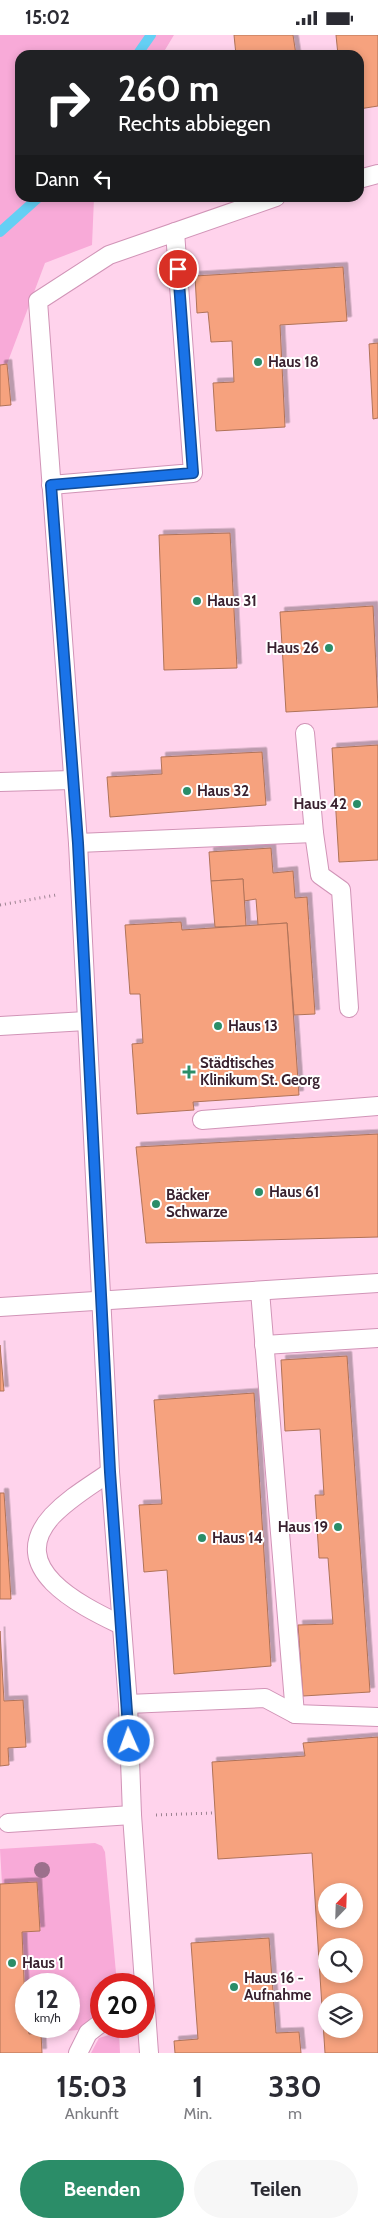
<!DOCTYPE html>
<html lang="de">
<head>
<meta charset="utf-8">
<style>
	:root { --surface:#fff; --page:#f7f7f7; --text:#2b2b33; --muted:#7c7c81; --accent:#2b8d68 }
	body { margin:0; font-family:Cabin,sans-serif; background:var(--page); color:var(--text); height:100vh; display:flex; flex-direction:column; font-size:19px; white-space:nowrap }
	* { box-sizing:border-box; margin:0 }
	p { font-size:16px; color:var(--muted) }
	.icon { flex:none; width:28px; height:28px; fill:none; stroke:currentColor; stroke-width:2; stroke-linecap:round; stroke-linejoin:round }
	.map { position:relative; height:2018px; overflow:hidden }
	.panel { display:flex; flex-direction:column; background:var(--surface); flex:1 }
	.panel>* { flex:none }
	.banner { position:absolute; left:15px; top:15px; width:349px; height:152px; border-radius:15px; box-shadow:0 2px 8px #0003; background:#202124; color:#fff; overflow:hidden }
	.needle { width:32px; rotate:23deg }
	.tools { position:absolute; left:318px; top:1848px; display:grid; gap:10px }
	.tools a { display:grid; place-items:center; width:45px; height:45px; border-radius:50%; background:var(--surface); box-shadow:0 2px 8px #0003; font-size:25px }
	.speed { position:absolute; left:15px; top:1938px; display:flex; gap:10px; font-size:25px; font-weight:700; text-align:center }
	.speed>* { display:grid; place-content:center; width:65px; height:65px; border-radius:50%; background:var(--surface); box-shadow:0 2px 8px #0003; line-height:1 }
	.speed small { font-size:12px; font-weight:400 }
	.speed .limit { border:8px solid #d22; background:#fff; color:#111 }
	.pin { position:absolute; display:grid; place-items:center; width:42px; height:42px; color:#fff; margin:-21px; border:2px solid #fff; border-radius:50%; box-shadow:0 1px 5px #0007 }
	.me { position:absolute; width:55px; margin:-28px; rotate:358deg; stroke-linejoin:round; filter:drop-shadow(0 0 4px #0008) }
	.turn { display:flex; align-items:center; gap:18px; height:105px; padding:0 20px; font-size:22px }
	.turn .icon { width:65px; height:65px; stroke-width:2.5 }
	.turn b { display:block; font-size:35px; line-height:42px }
	.then { display:flex; align-items:center; height:48px; padding:0 20px; background:#0003; gap:10px; font-size:19px }
	.eta { display:flex; justify-content:space-evenly; align-items:center; height:85px; text-align:center }
	.eta b { font-size:30px; font-weight:700; line-height:35px }
	.primary-button { display:flex; gap:10px; margin-top:auto; padding:10px 20px }
	.primary-button a { flex:1; height:58px; border-radius:30px; background:var(--accent); color:#fff; font-size:20px; font-weight:700; line-height:58px; text-align:center }
	.primary-button a+a { background:var(--page); color:var(--text) }
	.status { display:flex; justify-content:space-between; align-items:center; height:35px; padding:0 25px; background:var(--surface); direction:ltr }
	.status svg { height:14px; fill:currentColor }
	.map>svg:first-child { display:block }
</style>
</head>
<body>
<div class="status"><b>15:02</b><svg viewBox="0 0 49 12"><path d="M0 12V9h3v3zM5 12V6h3v6zM10 12V3h3v9zM15 12V0h3v12zM26 1h20v11H26zM47 4h2v5h-2z"/></svg></div>
<div class="map">
<svg width="378" height="2018" viewBox="0 0 378 2018">
	<defs>
		<filter id="shadow"><feDropShadow dx="4.5" dy="-4.5" stdDeviation="0" flood-color="#0004"/></filter>
	</defs>
	<rect width="100%" height="100%" fill="#fce2f0"/>
	<path fill="#ffd3ec" fill-rule="evenodd" d="M174,0h204v2018h-378v-1799l60,-56 299,-1v-142h-197zM326,1856h28v28h-28zM326,1911h28v28h-28zM26,1949h43v42h-43zM101,1949h43v42h-43zM326,1966h28v28h-28z"/>
	<g fill="#f8aad8">
		<polygon points="0,0 174,0 162,20 20,20 20,162 94,163 92,210 45,228 7,329 0,330"/>
		<polygon points="95,1808 102,1811 105,1817 117,1949 101,1949 101,1977 94,1980 78,1995 29,1999 28,1991 69,1991 69,1949 26,1949 26,1959 22,1897 40,1896 37,1847 2,1849 0,1814"/>
		<polygon points="119,1997 120,2018 91,2018 99,2003"/>
	</g>
	<g fill="none" stroke-linecap="round" stroke-linejoin="round">
		<g stroke="#64cff4" stroke-width="10">
			<polyline points="137,20 151,0"/>
			<polyline points="0,197 39,162"/>
		</g>
	</g>
	<g fill="#f6a27e" stroke="#b07359" fill-rule="evenodd" filter="url(#shadow)">
		<polygon points="234,0 293,0 296,20 236,20"/>
		<polygon points="336,0 378,0 378,71 359,74 359,20 338,20"/>
		<polygon points="343,232 347,286 280,290 285,392 216,396 213,348 234,347 232,306 211,307 208,277 197,278 195,241"/>
		<polygon points="378,308 378,383 373,384 369,309"/>
		<polygon points="7,329 11,370 0,371 0,330"/>
		<polygon points="230,498 237,633 164,635 159,500"/>
		<polygon points="373,571 378,672 286,677 280,577"/>
		<polygon points="378,710 378,825 339,827 332,713"/>
		<polygon points="262,717 266,770 110,782 107,742 162,739 161,722"/>
		<polygon points="271,813 273,838 293,836 295,863 307,862 315,979 294,980 287,888 258,890 256,864 244,866 243,844 211,846 209,817"/>
		<polygon points="243,844 246,891 215,892 211,846"/>
		<polygon points="181,887 182,895 287,888 299,1060 193,1067 194,1075 137,1079 132,1009 143,1008 140,959 130,959 125,890"/>
		<polygon points="378,1099 378,1202 146,1208 136,1112"/>
		<polygon points="0,1310 4,1356 0,1356"/>
		<polygon points="347,1321 370,1657 303,1661 298,1590 333,1589 328,1523 319,1523 315,1460 324,1460 320,1394 285,1396 281,1325"/>
		<polygon points="254,1358 271,1631 174,1639 167,1535 144,1537 139,1470 162,1469 154,1365"/>
		<polygon points="0,1458 4,1458 11,1564 0,1564"/>
		<polygon points="0,1596 4,1666 23,1665 26,1712 8,1713 9,1730 0,1731"/>
		<path d="M378,1702v316h-53l-13,-200 -94,6 -6,-97 93,-6 -2,-13zM326,1856h28v28h-28zM326,1911h28v28h-28zM326,1966h28v28h-28z"/>
		<polygon points="37,1847 40,1896 22,1897 26,1991 28,1991 29,1999 41,1998 42,2018 0,2018 0,1849"/>
		<polygon points="269,1903 276,1998 299,1997 301,2018 175,2018 174,2006 198,2004 191,1908"/>
	</g>
	<g fill="none" stroke-linecap="round" stroke-linejoin="round">
		<defs>
			<g id="service">
				<polyline points="359,144 378,139"/>
				<polyline points="51,450 193,438 175,197"/>
				<polyline points="0,747 72,745"/>
				<polyline points="314,798 320,840 341,855 349,973"/>
				<polyline points="78,808 314,798 305,698"/>
				<polyline points="0,991 86,986"/>
				<polyline points="202,1085 378,1071"/>
				<polyline points="260,1256 295,1679"/>
				<polyline points="0,1272 378,1248"/>
				<polyline points="264,1310 378,1303"/>
				<path d="M110,1437c-20,14 -41,26 -58,44 -48,53 30,90 69,109"/>
				<polyline points="128,1669 265,1663 295,1679 378,1682"/>
				<polyline points="8,1788 132,1780"/>
				<polyline points="78,2018 88,1998 101,1988"/>
				<polyline points="149,2018 132,1780 128,1669 110,1437 78,808 38,266 109,220 276,162"/>
			</g>
		</defs>
		<use href="#service" stroke="#d194b7" stroke-width="20"/>
		<g stroke="#9b8290" stroke-width="3" stroke-dasharray="1 4" stroke-linecap="butt">
			<polyline points="0,870 56,860"/>
			<polyline points="156,1780 213,1778"/>
		</g>
		<use href="#service" stroke="#fff" stroke-width="18"/>
	</g>
	<circle fill="#9c708c" cx="42" cy="1835" r="8"/>
	<g fill="none" stroke-linecap="round" stroke-linejoin="round">
		<defs>
			<polyline id="route" points="129,1706 110,1437 78,808 51,450 193,438 178,234"/>
		</defs>
		<use href="#route" stroke="#114b97" stroke-width="12"/>
		<use href="#route" stroke="#1a73e8" stroke-width="9"/>
	</g>
	<g fill="#2b8d68" stroke="#fff" stroke-width="2">
		<circle cx="258" cy="327" r="5"/>
		<circle cx="197" cy="566" r="5"/>
		<circle cx="329" cy="613" r="5"/>
		<circle cx="187" cy="756" r="5"/>
		<circle cx="357" cy="769" r="5"/>
		<circle cx="218" cy="991" r="5"/>
		<path d="M186.5 1029.5h5v5h5v5h-5v5h-5v-5h-5v-5h5z"/>
		<circle cx="259" cy="1157" r="5"/>
		<circle cx="156" cy="1169" r="5"/>
		<circle cx="338" cy="1492" r="5"/>
		<circle cx="202" cy="1503" r="5"/>
		<circle cx="12" cy="1928" r="5"/>
		<circle cx="234" cy="1952" r="5"/>
	</g>
	<g text-anchor="middle" dominant-baseline="central" stroke-width="4" stroke-linejoin="round" paint-order="stroke">
		<g font-size="15" font-weight="bold" fill="#39212f" stroke="#fff" text-anchor="start">
			<text x="268" y="327">Haus 18</text>
			<text x="207" y="566">Haus 31</text>
			<text x="319" y="613" text-anchor="end">Haus 26</text>
			<text x="197" y="756">Haus 32</text>
			<text x="347" y="769" text-anchor="end">Haus 42</text>
			<text x="228" y="991">Haus 13</text>
			<text x="200" y="1028">Städtisches<tspan x="200" dy="17">Klinikum St. Georg</tspan></text>
			<text x="269" y="1157">Haus 61</text>
			<text x="166" y="1160">Bäcker<tspan x="166" dy="17">Schwarze</tspan></text>
			<text x="328" y="1492" text-anchor="end">Haus 19</text>
			<text x="212" y="1503">Haus 14</text>
			<text x="22" y="1928">Haus 1</text>
			<text x="244" y="1943">Haus 16 -<tspan x="244" dy="17">Aufnahme</tspan></text>
		</g>
	</g>
</svg>
<div class="tools">
<a><svg class="needle" viewBox="-14 -14 28 28"><path d="M0-13l5 13h-10z" fill="#e53935"/><path d="M0 13l5-13h-10z" fill="#7c7c81"/></svg></a>
<a><svg class="icon" aria-label="search" viewBox="0 0 24 24"><circle cx="10" cy="10" r="6"/><path d="M15 15l6 6"/></svg></a>
<a><svg class="icon" aria-label="layers" viewBox="0 0 24 24"><path d="M12 4l9 5-9 5-9-5zM3 14l9 5 9-5"/></svg></a>
</div>
<div class="speed"><div>12<small>km/h</small></div><div class="limit">20</div></div>
<div class="pin" style="left:178px;top:234px;background:#d93025"><svg class="icon" aria-label="arrive" viewBox="0 0 24 24"><path d="M6 21V4h12l-3 4 3 4H6"/></svg></div>
<svg class="me" style="left:129px;top:1706px" viewBox="-20 -20 40 40"><circle r="17" fill="#1a73e8" stroke="#fff" stroke-width="3"/><path d="M0-11L8 9 0 5-8 9z" fill="#fff"/></svg>
<div class="banner">
<div class="turn"><svg class="icon" aria-label="right" viewBox="0 0 24 24"><path d="M7 20v-9h11M14 6l5 5-5 5"/></svg><div><b>260 m</b>Rechts abbiegen</div></div>
<div class="then">Dann<svg class="icon" aria-label="left" viewBox="0 0 24 24"><path d="M17 20v-9H6M10 6l-5 5 5 5"/></svg></div>
</div>
</div>
<section class="panel">
<div class="eta">
<div><b>15:03</b><p>Ankunft</p></div>
<div><b>1</b><p>Min.</p></div>
<div><b>330</b><p>m</p></div>
</div>
<div class="primary-button"><a>Beenden</a><a>Teilen</a></div>
</section>
</body>
</html>
